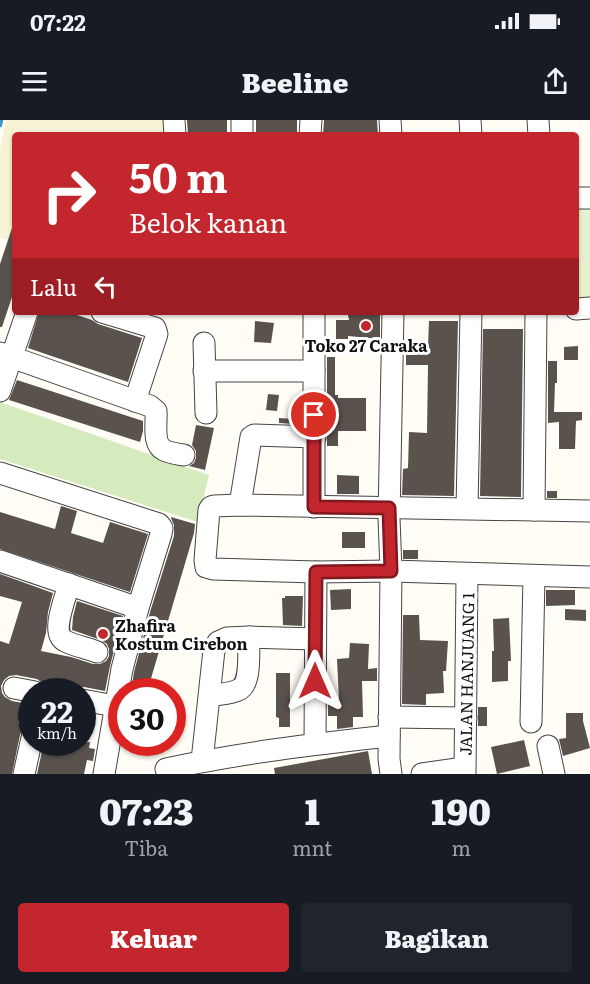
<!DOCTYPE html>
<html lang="id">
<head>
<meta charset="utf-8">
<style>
	:root { --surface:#171b24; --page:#20242c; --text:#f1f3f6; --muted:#9ea1a6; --accent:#c4262e }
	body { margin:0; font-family:Literata,serif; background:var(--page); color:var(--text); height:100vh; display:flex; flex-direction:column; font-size:22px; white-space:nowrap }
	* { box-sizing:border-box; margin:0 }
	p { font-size:20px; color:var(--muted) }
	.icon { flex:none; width:33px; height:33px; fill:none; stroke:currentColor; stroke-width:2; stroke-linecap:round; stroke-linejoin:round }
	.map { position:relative; height:654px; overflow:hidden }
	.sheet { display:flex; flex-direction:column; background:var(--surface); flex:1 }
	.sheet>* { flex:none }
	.guide { position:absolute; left:12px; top:12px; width:567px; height:183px; border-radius:6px; box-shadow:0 2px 4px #0004; background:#c4262e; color:#fff; overflow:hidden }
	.speed { position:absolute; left:18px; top:558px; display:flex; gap:12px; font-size:30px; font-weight:700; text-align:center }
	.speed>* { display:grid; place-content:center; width:78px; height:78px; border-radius:50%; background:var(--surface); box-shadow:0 2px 4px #0004; line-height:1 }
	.speed small { font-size:15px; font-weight:400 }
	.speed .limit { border:9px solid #d22; background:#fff; color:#111 }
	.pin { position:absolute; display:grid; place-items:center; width:51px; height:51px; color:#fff; margin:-26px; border:3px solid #fff; border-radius:50%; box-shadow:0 2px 6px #0007 }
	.me { position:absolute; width:66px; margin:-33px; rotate:0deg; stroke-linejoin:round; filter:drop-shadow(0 0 4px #0008) }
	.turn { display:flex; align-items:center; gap:21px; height:126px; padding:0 18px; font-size:27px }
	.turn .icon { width:78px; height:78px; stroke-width:2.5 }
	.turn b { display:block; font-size:42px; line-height:51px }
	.then { display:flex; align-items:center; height:57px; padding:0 18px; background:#0003; gap:12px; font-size:22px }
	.eta { display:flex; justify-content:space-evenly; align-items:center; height:102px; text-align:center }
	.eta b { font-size:36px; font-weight:800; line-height:42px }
	.cta { display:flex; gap:12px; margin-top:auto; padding:12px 18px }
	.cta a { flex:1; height:69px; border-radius:6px; background:var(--accent); color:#fff; font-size:24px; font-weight:800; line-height:69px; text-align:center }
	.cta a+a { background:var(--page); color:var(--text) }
	.status { display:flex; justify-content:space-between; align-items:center; height:42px; padding:0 30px; background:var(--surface); direction:ltr }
	.status svg { height:16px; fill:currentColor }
	header { display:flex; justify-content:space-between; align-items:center; height:78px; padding:0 18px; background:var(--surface); font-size:27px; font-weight:800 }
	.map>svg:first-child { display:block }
</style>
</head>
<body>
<div class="status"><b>07:22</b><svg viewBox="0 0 49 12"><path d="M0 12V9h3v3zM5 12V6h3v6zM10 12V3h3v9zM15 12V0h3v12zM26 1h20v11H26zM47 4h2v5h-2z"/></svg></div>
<header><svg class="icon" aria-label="menu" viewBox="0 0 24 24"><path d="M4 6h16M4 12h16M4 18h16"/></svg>Beeline<svg class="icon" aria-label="share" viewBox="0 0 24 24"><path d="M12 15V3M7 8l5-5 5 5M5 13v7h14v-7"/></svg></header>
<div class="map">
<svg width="590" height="654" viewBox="0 0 590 654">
	<rect width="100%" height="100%" fill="#fffdf5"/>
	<polygon fill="#f6f3d4" points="6,0 165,0 165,15 15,15 15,121 0,118 0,30"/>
	<polygon fill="#d5ebbd" points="0,282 209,355 198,402 0,339"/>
	<polygon fill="#e6f2cf" points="576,89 590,89 590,178 576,179"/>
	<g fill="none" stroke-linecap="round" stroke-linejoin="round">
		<polyline stroke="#3f96cf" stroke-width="4.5" points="0,5 1,0"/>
	</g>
	<g fill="#5a524d">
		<polygon points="187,0 227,0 227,15 188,15"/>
		<rect x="256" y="0" width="41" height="15"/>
		<polygon points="324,0 377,0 378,15 323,15"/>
		<polygon points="13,105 15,105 15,168 2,207 0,207 0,144"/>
		<polygon points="39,192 68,192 92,200 98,204 142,218 128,262 28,228"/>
		<polygon points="348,195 380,195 380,219 348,216 348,219 336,219 336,200 349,200"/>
		<polygon points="255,201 274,203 271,223 254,222"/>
		<polygon points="429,201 458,201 454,376 402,375 403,349 408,348 409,312 427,313 428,245 406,245 406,226 428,226"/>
		<polygon points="483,209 523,209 521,377 480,376"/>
		<polygon points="578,226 578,240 564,240 564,227"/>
		<polygon points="327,237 335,237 335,275 338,275 338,278 366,278 366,311 338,311 338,326 327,326"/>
		<polygon points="548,241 557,241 557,263 555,263 554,292 582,292 582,300 576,301 575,329 559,329 559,302 548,303"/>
		<polygon points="17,260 143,301 143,311 140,322 9,280"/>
		<polygon points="268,274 279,275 277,291 266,290"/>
		<polygon points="279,298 294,299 294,304 279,303"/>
		<polygon points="196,305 214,308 205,350 189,346 194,343 196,338 196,331 192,325"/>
		<polygon points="337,355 359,356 359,374 337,374"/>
		<rect x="547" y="371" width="10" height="7"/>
		<polygon points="61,386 77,391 71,413 103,423 110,402 148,414 130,472 0,429 0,392 55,409"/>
		<polygon points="171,397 195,404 194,413 147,572 131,572 134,552 150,492 174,416 174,405 171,398"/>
		<rect x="342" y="412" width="23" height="16"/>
		<rect x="403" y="430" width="15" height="9"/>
		<polygon points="0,454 53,473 48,492 46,513 41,531 71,537 93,544 100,544 106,541 109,536 109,529 107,524 101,520 72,510 73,497 77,481 123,496 110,546 105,571 84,567 71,570 44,564 37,559 16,555 9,556 4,560 1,566 2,573 5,577 12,581 23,583 18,603 24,604 20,615 12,654 0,654 0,521 9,524 22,482 0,476"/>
		<polygon points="351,469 351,489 331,490 330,470"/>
		<polygon points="546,470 575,470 575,485 546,486"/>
		<polygon points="285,476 303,476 302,506 283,505 282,478 285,478"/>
		<polygon points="565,489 586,490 586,501 565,500"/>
		<polygon points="403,495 419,495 420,520 448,521 446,551 443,551 444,573 426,574 426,585 402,584"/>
		<polygon points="509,498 511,541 508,541 508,561 492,562 492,531 494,531 493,499"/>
		<polygon points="350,523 369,524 368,549 377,548 377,561 362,561 363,597 353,597 353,607 337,609 337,596 328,596 328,581 339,581 337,539 349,538"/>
		<polygon points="276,553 290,553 290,607 279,607 279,598 276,597"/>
		<rect x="478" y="587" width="9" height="19"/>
		<polygon points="566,593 583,593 583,601 590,628 563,636 559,619 566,618"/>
		<polygon points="524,620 530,646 497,654 491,627"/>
		<polygon points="44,622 90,622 89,628 95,629 93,641 87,640 84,654 37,654"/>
		<polygon points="368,631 372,654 275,654 274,648"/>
	</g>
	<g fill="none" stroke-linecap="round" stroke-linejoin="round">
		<defs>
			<g id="minor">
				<polyline points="174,0 175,15"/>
				<polyline points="242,0 242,15"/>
				<polyline points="390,0 391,15"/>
				<polyline points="470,0 471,15"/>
				<polyline points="538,0 539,15"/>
				<polyline points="310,15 311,0"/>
				<polyline points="576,78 590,78"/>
				<polyline points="576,189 590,188"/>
				<polyline points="102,192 155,208 157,214 135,281"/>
				<polyline points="204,223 206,293"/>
				<path d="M0,233l150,53 6,5c1,12 -4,33 8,39 5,3 14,4 20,5"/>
				<polyline points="204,251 314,251"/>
				<polyline points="0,271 27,192"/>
				<polyline points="0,353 159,404 162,408 161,414 138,488 122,549 104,654"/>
				<polyline points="240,385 251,317 254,315 315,317"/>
				<polyline points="314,387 314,192"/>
				<polyline points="467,388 471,192"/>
				<polyline points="534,390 536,192"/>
				<polyline points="590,391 240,385 214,386 211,387 209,390 205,440 206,447 213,449 316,452 391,451 590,457"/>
				<polyline points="0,441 138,488"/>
				<path d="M69,464c-3,13 -19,49 -4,57 10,5 22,7 32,11"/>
				<polyline points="14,568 35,572"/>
				<path d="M210,576c9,-2 20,-2 28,-6 14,-5 10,-40 11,-53"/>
				<polyline points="82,580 115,586"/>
				<polyline points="389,597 466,598"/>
				<polyline points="531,602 534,456"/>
				<polyline points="315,624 316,452"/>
				<polyline points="548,626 554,654"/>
				<polyline points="202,641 214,530 218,522 227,518 249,517 315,519"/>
				<path d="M166,649c74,-16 148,-25 223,-33"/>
				<polyline points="24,654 32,618"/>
				<polyline points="391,654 389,639 391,451 389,398 393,192"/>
				<polyline points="422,654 464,648"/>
				<polyline points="465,654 467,454"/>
			</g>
		</defs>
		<use href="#minor" stroke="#444" stroke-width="23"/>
		<use href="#minor" stroke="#fff" stroke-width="21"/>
	</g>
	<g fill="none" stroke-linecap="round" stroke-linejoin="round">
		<defs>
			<polyline id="route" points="314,295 314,387 389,388 391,451 316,452 315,561"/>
		</defs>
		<use href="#route" stroke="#7f191e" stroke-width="15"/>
		<use href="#route" stroke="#c4262e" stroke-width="10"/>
	</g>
	<g fill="#c4262e" stroke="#fff" stroke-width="2">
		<circle cx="366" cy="206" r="6"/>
		<circle cx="103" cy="514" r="6"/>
	</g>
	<g text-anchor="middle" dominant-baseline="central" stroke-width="6" stroke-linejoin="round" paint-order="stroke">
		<g font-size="16" font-weight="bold" fill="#111" stroke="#fff">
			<text x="366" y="225">Toko 27 Caraka</text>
			<text x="115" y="505" text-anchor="start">Zhafira<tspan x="115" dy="18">Kostum Cirebon</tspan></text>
		</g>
		<g font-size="16" fill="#111" stroke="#fff">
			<text transform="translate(466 554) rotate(-89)">JALAN HANJUANG 1</text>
		</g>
	</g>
</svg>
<div class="speed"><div>22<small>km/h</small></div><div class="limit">30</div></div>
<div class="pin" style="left:314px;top:295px;background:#d93025"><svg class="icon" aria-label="arrive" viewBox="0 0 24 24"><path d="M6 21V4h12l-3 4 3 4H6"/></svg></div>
<svg class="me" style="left:315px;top:561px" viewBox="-20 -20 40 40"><path d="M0-17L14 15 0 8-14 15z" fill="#c4262e" stroke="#fff" stroke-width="4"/></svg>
<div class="guide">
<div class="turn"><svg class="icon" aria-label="right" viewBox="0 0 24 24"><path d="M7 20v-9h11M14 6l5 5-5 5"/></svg><div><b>50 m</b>Belok kanan</div></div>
<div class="then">Lalu<svg class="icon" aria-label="left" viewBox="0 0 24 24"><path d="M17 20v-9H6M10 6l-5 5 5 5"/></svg></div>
</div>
</div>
<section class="sheet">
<div class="eta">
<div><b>07:23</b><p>Tiba</p></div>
<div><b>1</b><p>mnt</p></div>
<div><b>190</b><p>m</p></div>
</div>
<div class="cta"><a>Keluar</a><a>Bagikan</a></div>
</section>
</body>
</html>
